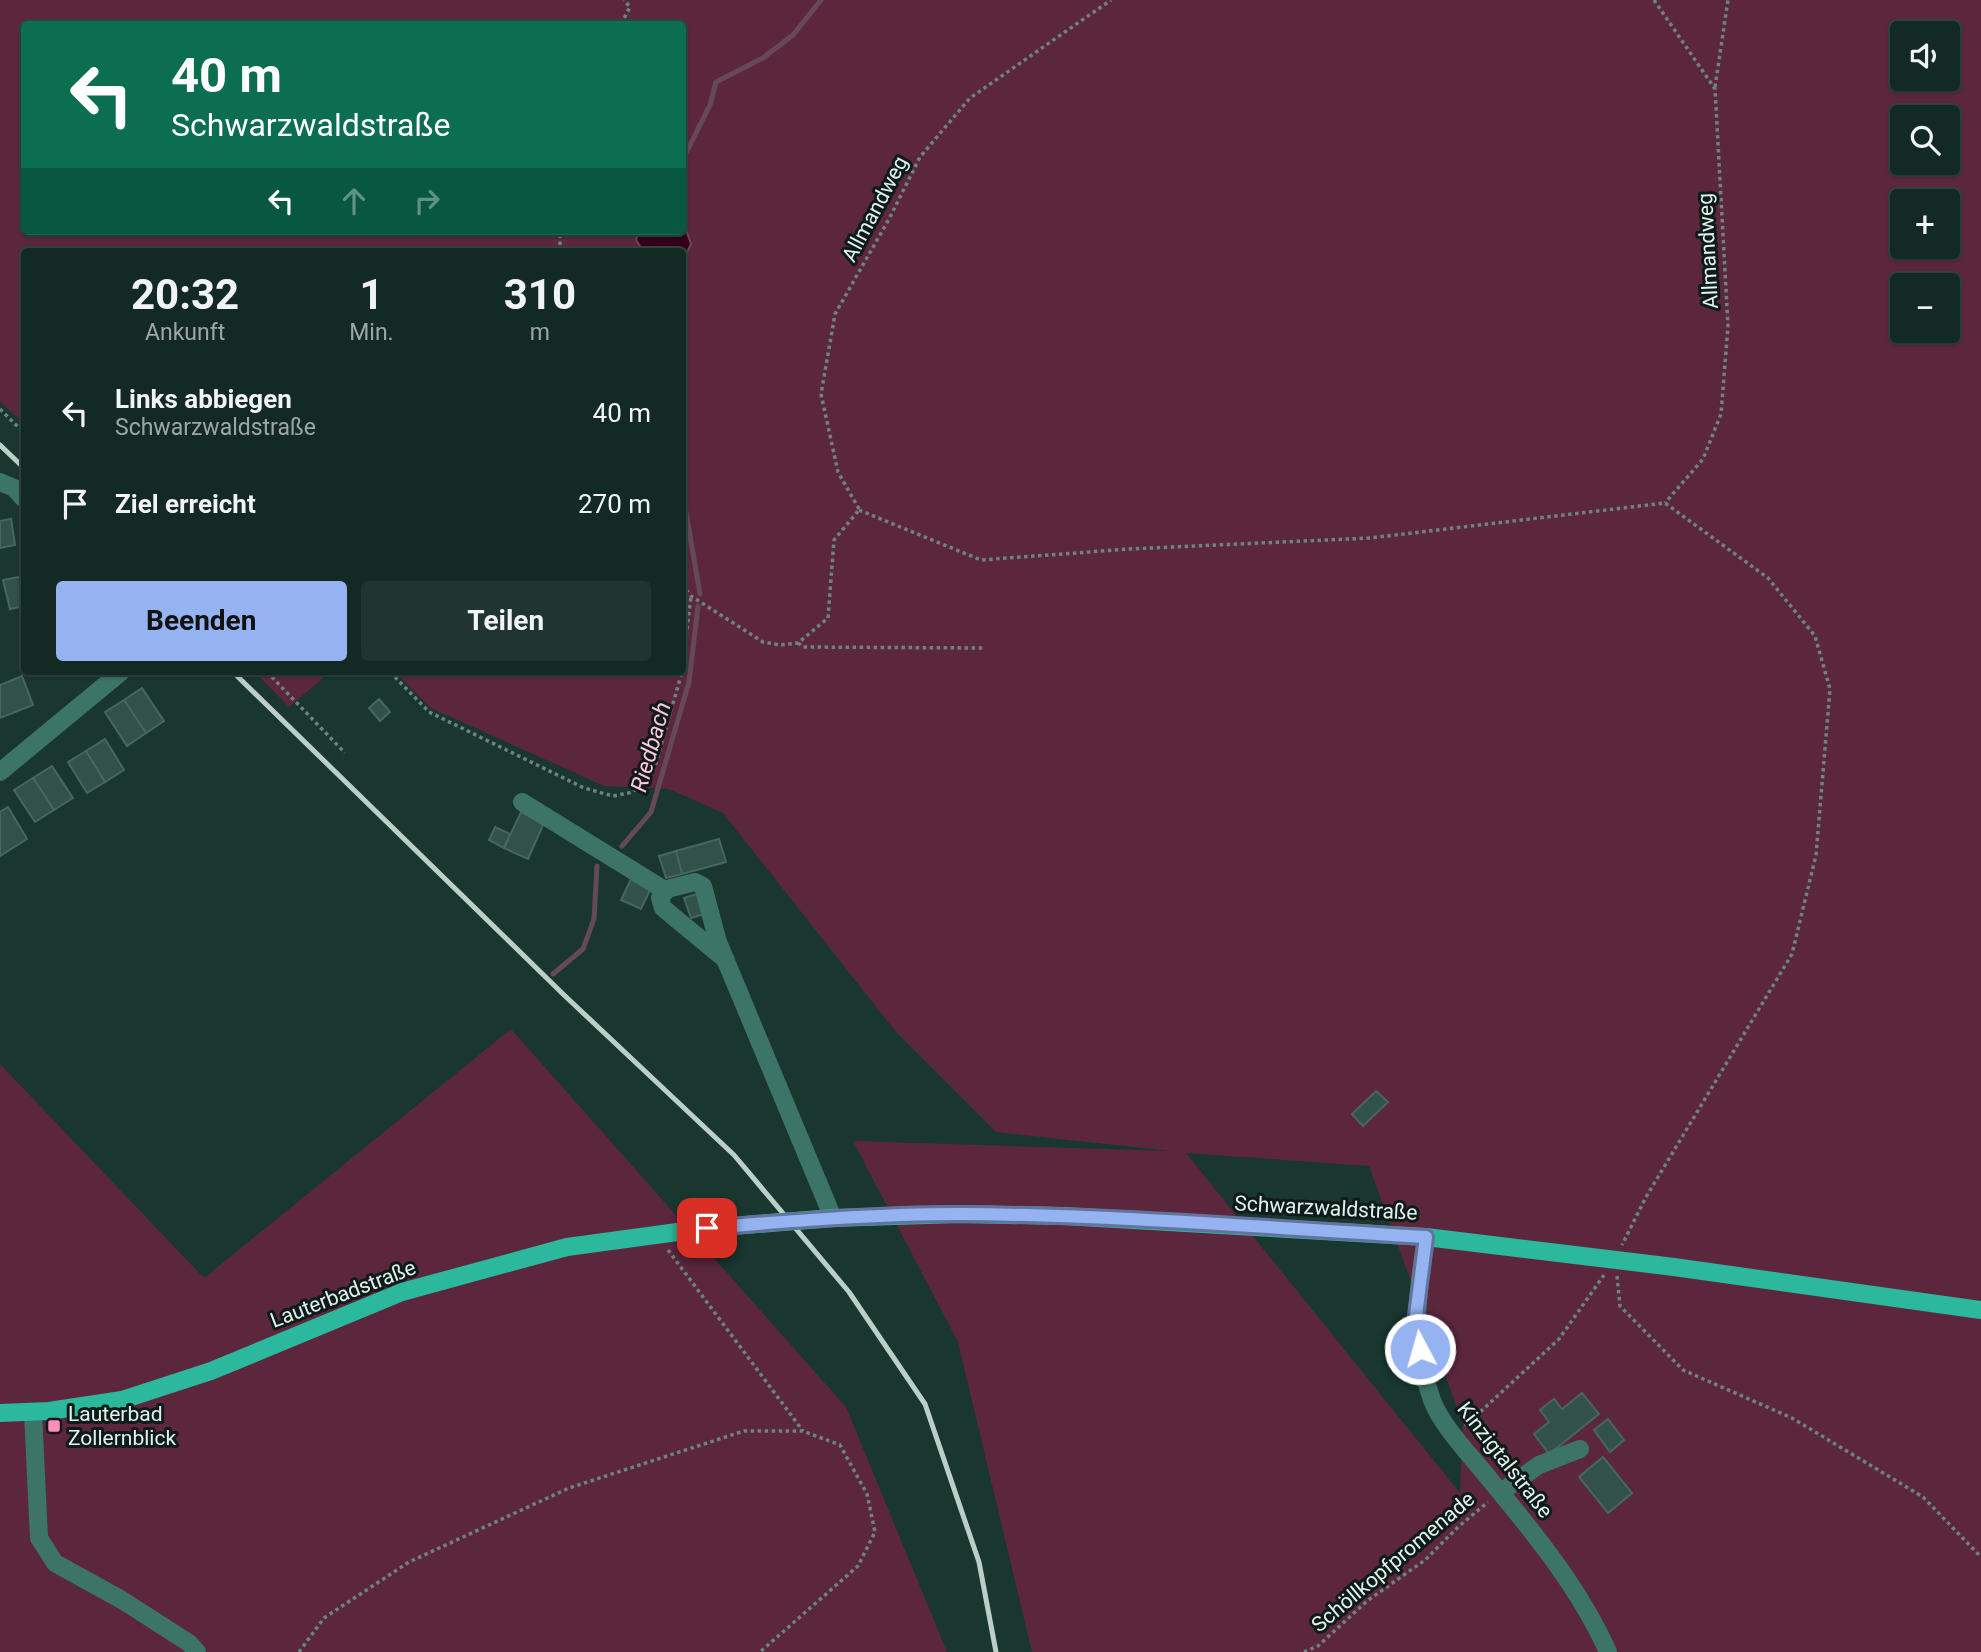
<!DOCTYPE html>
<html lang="de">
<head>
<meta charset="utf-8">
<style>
	:root { --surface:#132923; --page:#203530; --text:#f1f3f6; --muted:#9da6a6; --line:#324541; --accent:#95b2f1 }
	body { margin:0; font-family:Roboto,sans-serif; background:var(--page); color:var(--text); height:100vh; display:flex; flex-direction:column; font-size:26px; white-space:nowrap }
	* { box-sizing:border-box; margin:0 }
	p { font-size:23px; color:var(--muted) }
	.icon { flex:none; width:38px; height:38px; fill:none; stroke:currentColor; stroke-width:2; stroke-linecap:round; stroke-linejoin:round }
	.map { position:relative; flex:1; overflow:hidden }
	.details { position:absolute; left:21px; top:248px; width:665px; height:427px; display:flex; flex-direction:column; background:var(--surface); border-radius:7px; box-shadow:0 2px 5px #0004,0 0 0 2px var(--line) }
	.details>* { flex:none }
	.top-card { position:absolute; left:21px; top:21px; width:665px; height:214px; border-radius:7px; box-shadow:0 2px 5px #0004,0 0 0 2px var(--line); background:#0b6e4f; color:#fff; overflow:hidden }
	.fabs { position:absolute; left:1890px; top:21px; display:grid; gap:14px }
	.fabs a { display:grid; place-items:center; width:70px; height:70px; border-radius:7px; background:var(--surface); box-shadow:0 2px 5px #0004,0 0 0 2px var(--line); font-size:35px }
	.pin { position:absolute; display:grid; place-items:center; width:60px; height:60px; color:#fff; margin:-30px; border-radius:14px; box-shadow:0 4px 10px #0006 }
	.me { position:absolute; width:77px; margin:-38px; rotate:354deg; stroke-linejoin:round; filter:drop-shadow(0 0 5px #0008) }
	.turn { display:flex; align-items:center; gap:24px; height:147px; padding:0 35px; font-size:32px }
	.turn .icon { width:91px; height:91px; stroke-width:2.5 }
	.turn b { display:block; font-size:49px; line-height:60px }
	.lanes { display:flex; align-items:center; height:66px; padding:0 35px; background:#0003; justify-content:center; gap:35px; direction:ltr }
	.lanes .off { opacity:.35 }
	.eta { display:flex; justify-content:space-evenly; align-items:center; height:119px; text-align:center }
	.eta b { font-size:42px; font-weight:700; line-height:49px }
	.button { display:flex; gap:14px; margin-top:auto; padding:14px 35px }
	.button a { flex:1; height:80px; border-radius:7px; background:var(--accent); color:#111; font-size:28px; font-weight:700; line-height:80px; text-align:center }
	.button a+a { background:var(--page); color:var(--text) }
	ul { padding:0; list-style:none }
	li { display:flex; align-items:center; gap:21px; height:91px; padding:0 35px }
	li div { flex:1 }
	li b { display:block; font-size:26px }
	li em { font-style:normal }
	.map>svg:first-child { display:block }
</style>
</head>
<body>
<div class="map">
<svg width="1981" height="1652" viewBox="0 0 1981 1652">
	<rect width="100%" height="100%" fill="#19372f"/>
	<g fill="#5c273d" fill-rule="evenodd">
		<path d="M0,0h1981v1652h-949l-74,-310 -105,-201 318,10 -175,-19 -100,-100 -173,-219 -54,-24 -65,-3 -173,-78 -36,-36h287v-420h-658v172l-24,-23zM24,24h658v207h-658zM1902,33h46v46h-46zM1902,117h46v46h-46zM1902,201h46v46h-46zM1902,285h46v46h-46zM1186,1153l183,13 94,258 -3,69z"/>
		<polygon points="255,672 330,672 289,707"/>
		<polygon points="511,1029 846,1407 947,1652 0,1652 0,1064 204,1278"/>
	</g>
	<polygon fill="#320019" stroke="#664958" stroke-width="2" points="683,221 691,244 683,261 682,252 644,252 636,240 639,231 682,231"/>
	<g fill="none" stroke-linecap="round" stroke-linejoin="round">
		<g stroke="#664958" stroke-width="5">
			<polyline points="682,161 710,105 716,82 763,58 793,35 821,0"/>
			<polyline points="682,489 700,594"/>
			<polyline points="622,846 651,812 689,682 698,606"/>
			<polyline points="553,974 583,949 594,919 597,866"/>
		</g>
	</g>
	<g fill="#325148" stroke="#47665d" stroke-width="2">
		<polygon points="11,519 15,545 0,548 0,521"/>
		<polygon points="24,576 24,606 10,609 3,580"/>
		<polygon points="22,676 33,705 0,718 0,685"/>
		<polygon points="142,688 164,721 146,733 124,700"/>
		<polygon points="379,699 390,712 380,721 369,708"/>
		<polygon points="124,700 146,733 127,746 105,712"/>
		<polygon points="105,739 124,770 105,782 86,751"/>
		<polygon points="86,751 105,782 87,793 68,762"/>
		<polygon points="52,766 73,798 54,810 33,778"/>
		<polygon points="33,778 54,810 35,822 14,790"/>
		<polygon points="8,807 27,839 0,856 0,812"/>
		<polygon points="521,812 544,823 528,859 504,848"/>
		<polygon points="495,827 510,834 504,848 489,840"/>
		<polygon points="719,839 726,862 682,874 676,851"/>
		<polygon points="676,851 682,874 666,878 659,856"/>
		<polygon points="631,879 651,888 641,909 621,900"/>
		<polygon points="697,894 704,914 691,918 684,898"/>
		<polygon points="1376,1091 1388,1102 1363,1126 1352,1114"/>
		<polygon points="1582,1393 1599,1414 1549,1454 1534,1434 1549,1422 1540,1410 1554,1399 1562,1409"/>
		<polygon points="1608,1419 1624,1440 1610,1452 1594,1430"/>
		<polygon points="1603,1457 1632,1493 1608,1513 1579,1477"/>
	</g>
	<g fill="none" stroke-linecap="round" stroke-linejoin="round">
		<g stroke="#6c847d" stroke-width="3.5" stroke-dasharray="3.5 3.5" stroke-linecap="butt">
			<polyline points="1654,0 1715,89 1728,326 1721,414 1703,459 1665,503"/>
			<polyline points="621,24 630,7 624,0"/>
			<polyline points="1715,87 1728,0"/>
			<polyline points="560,252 560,231"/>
			<polyline points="0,409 24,433"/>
			<polyline points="859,509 838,472 821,394 835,314 889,219 920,157 970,98 1111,0"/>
			<polyline points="859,510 981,560 1129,549 1370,538 1665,503 1768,578 1815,636 1830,689 1816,855 1792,954 1646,1197 1622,1245"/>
			<polyline points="682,584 691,596 763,642 780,645 798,643 828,618 834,540 859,510"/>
			<polyline points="798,643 803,647 983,648"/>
			<polyline points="682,671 691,596"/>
			<polyline points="267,672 345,753"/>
			<polyline points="390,672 429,712 584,788 613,796 633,792 654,770 682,672"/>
			<polyline points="668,1250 803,1431"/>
			<polyline points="1617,1276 1620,1306 1683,1370 1792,1418 1923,1497 1981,1557"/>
			<polyline points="1465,1426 1559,1339 1604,1275"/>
			<polyline points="299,1652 324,1618 409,1562 569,1488 744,1431 803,1431 840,1445 867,1494 875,1532 858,1566 760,1652"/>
			<polyline points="1304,1652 1318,1646 1367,1601 1425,1560 1458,1527 1488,1502"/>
		</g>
		<g stroke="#3c7567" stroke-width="18">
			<polyline points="0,482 14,488 24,499"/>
			<polyline points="0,772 121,672"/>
			<polyline points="522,802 666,891"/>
			<polyline points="726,960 663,908 660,898 667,889 695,882 703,886 718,942 833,1218"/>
			<path d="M1426,1237c-9,61 -16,103 6,163 10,27 41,58 59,81 44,53 89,108 117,171"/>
			<polyline points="33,1413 39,1538 55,1563 122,1600 189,1643 197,1652"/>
			<polyline points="1501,1492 1539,1465 1580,1449"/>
		</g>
		<g stroke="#2cb89c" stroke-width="18">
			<polyline points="833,1218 958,1214 1064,1216 1426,1237 1674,1267 1981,1310"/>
			<polyline points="0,1413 49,1411 122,1400 211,1371 402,1292 567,1247 707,1228"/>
		</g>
		<g stroke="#bbcfc8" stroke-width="5">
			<polyline points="0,445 24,468"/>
			<polyline points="233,672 564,995 734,1155 849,1292 925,1404 979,1562 996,1652"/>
		</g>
		<polyline stroke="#2cb89c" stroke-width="18" points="707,1228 833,1218"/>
	</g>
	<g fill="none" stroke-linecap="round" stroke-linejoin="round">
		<defs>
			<path id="route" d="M707,1228c84,-7 169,-14 254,-14 155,1 310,14 465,23l-11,86 5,26"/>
		</defs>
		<use href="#route" stroke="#61749d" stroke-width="18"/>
		<use href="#route" stroke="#95b2f1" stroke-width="12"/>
	</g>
	<rect fill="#ff8eba" stroke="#0f1b18" stroke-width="2.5" x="47" y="1419" width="14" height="14" rx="3.5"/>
	<g text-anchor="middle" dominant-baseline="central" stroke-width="6" stroke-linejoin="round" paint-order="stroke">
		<g font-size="21" fill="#e1f2ec" stroke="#0f1b18">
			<text transform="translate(875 209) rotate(-62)">Allmandweg</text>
			<text transform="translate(1708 251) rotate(-93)">Allmandweg</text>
			<text transform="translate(1326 1208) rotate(3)">Schwarzwaldstraße</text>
			<text transform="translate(343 1294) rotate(-21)">Lauterbadstraße</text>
			<text transform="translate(1505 1460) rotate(52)">Kinzigtalstraße</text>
			<text transform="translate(1393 1562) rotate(-40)">Schöllkopfpromenade</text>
		</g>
		<g font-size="21" fill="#e1f2ec" stroke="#0f1b18" text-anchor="start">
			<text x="68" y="1414">Lauterbad<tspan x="68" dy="24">Zollernblick</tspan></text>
		</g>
		<g font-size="23" font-style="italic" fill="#fec6d9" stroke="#0f1b18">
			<text transform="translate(651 747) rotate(-74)">Riedbach</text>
		</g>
	</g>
</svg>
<div class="fabs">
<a><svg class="icon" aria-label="sound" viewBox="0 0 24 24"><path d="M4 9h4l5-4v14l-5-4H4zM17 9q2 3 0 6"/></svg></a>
<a><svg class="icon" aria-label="search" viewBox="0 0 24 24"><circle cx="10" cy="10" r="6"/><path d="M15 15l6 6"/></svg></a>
<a>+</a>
<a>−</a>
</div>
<div class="pin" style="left:707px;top:1228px;background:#d93025"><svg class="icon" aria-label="arrive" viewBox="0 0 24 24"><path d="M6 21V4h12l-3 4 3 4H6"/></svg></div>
<svg class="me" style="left:1420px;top:1349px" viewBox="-20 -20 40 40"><circle r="17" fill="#95b2f1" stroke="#fff" stroke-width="3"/><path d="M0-11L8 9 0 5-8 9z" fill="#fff"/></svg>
<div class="top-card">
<div class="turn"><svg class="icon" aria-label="left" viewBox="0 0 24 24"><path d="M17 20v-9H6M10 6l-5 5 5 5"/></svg><div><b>40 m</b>Schwarzwaldstraße</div></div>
<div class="lanes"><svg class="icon" aria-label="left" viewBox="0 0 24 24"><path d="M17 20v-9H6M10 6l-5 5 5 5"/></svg><svg class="icon off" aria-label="ahead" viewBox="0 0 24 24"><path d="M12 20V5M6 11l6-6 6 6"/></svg><svg class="icon off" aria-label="right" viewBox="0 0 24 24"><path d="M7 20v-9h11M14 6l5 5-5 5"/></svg></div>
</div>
<section class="details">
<div class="eta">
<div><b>20:32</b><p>Ankunft</p></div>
<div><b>1</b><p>Min.</p></div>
<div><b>310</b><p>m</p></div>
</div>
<ul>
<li><svg class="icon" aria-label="left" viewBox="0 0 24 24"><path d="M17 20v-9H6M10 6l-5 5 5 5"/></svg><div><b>Links abbiegen</b><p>Schwarzwaldstraße</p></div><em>40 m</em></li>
<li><svg class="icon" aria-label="arrive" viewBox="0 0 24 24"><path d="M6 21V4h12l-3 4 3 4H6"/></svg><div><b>Ziel erreicht</b></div><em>270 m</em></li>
</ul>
<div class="button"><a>Beenden</a><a>Teilen</a></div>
</section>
</div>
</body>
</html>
